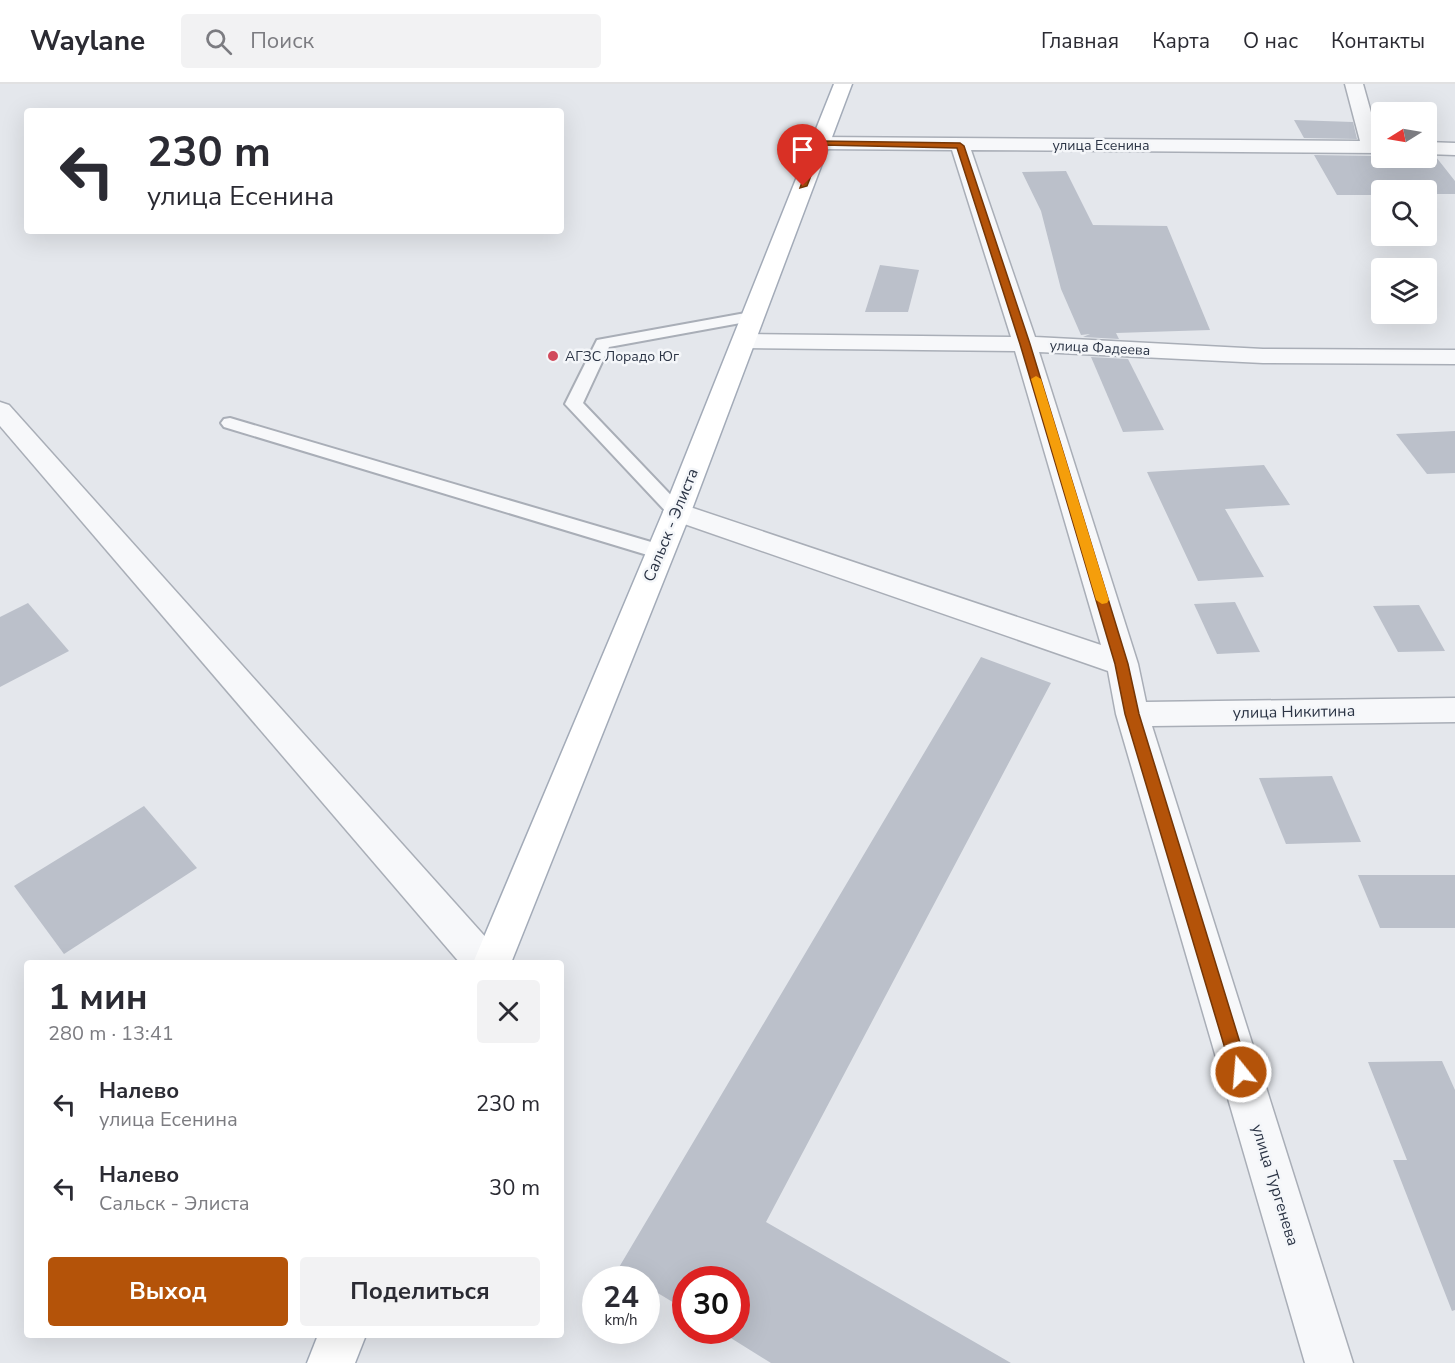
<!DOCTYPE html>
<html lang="ru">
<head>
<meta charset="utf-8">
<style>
	:root { --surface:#fff; --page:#f2f2f3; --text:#2b2b33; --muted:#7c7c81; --line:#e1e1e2; --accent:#b45309 }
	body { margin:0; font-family:"Nunito Sans",sans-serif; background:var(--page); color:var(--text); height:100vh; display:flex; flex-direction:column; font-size:22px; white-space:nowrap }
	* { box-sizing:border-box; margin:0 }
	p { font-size:20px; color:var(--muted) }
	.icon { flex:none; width:33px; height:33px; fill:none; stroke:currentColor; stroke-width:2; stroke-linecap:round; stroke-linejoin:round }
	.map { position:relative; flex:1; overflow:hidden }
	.panel { position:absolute; left:24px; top:876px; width:540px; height:378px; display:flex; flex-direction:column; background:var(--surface); border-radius:6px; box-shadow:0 6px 24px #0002 }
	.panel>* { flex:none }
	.banner { position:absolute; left:24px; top:24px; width:540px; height:126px; border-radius:6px; box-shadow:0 6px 24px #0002; background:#fff; color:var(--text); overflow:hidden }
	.needle { width:39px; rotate:259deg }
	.controls { position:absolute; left:1371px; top:18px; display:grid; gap:12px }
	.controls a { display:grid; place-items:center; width:66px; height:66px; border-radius:6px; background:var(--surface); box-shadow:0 6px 24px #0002; font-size:30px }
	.speed { position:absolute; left:582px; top:1182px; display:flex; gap:12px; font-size:30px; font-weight:700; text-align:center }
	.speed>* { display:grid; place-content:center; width:78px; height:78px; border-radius:50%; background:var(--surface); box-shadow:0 6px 24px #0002; line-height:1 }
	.speed small { font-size:15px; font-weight:400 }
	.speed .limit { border:9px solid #d22; background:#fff; color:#111 }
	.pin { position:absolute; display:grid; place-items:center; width:51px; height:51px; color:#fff; margin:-62px -26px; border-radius:50% 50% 50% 0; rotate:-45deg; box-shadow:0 0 6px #0007 }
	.pin .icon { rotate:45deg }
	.me { position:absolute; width:66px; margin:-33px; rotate:343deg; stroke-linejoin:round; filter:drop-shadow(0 0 4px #0008) }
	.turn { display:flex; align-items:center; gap:21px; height:126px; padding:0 24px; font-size:27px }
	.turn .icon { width:78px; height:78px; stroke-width:2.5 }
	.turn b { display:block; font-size:42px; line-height:51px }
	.round { display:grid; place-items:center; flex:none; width:63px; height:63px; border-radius:6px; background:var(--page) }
	.headline { display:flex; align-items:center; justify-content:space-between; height:102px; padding:0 24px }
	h1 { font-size:36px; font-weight:700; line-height:45px }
	.cta { display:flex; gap:12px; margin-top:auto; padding:12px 24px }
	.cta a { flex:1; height:69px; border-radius:6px; background:var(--accent); color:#fff; font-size:24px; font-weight:700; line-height:69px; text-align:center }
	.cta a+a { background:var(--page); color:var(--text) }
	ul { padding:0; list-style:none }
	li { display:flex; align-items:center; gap:18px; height:84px; padding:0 24px }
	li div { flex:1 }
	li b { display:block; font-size:22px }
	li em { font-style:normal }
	header { display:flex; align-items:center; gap:36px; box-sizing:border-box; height:84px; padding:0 30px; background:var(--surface); border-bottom:2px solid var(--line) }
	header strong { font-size:28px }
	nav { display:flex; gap:33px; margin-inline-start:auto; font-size:21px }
	.search { width:420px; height:54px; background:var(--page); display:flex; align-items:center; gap:15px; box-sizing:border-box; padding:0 21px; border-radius:6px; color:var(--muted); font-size:22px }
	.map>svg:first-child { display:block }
</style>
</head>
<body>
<header>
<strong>Waylane</strong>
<div class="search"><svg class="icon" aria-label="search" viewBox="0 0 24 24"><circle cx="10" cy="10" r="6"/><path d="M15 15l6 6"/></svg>Поиск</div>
<nav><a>Главная</a><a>Карта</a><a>О нас</a><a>Контакты</a></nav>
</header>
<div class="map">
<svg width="1455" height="1279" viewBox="0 0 1455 1279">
	<rect width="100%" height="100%" fill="#e4e7ec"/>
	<g fill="#bbc0ca">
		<polygon points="1294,36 1353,38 1357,55 1304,54"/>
		<polygon points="1314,71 1436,73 1455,97 1455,110 1426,110 1426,106 1382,106 1382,111 1337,111"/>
		<polygon points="1066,87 1093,141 1167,142 1210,246 1116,249 1119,255 1083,253 1090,250 1081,251 1061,205 1041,127 1022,88"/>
		<polygon points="880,181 919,186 908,228 865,228"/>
		<polygon points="1091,273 1128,275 1164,346 1123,348"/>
		<polygon points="1455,347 1455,389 1427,390 1396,350"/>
		<polygon points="1264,381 1290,421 1225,425 1264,493 1198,497 1147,388"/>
		<polygon points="1235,518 1260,568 1217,570 1194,520"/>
		<polygon points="28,519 69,567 0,603 0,533"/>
		<polygon points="1419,521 1445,567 1398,568 1373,522"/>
		<polygon points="981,573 1051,599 766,1138 1011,1279 771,1279 718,1246 736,1246 736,1196 686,1196 686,1226 646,1202 646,1196 635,1196 618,1185"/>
		<polygon points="1332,692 1361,758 1286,760 1259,694"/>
		<polygon points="144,722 197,784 64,870 14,802"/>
		<polygon points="1358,791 1455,791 1455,844 1380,844"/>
		<polygon points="1442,977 1455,1006 1455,1226 1452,1227 1393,1076 1407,1076 1368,978"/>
	</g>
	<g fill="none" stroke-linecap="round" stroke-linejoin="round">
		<defs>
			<g id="lane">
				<polygon points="751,228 759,233 757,236 609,263 583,319 687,428 684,432 670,432 565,320 597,256"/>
				<polygon points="230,334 668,463 671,468 668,473 661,475 654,473 224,343 221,339 224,335"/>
			</g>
			<g id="street">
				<polygon points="1345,0 1363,0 1379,57 1382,57 1382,69 971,66 1035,253 1263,265 1455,266 1455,280 1263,279 1039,268 1138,580 1146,618 1455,614 1455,638 1152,642 1353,1279 1305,1279 1116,630 1108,587 667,434 663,428 667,422 677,419 687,422 1101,561 1015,267 744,264 736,262 732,257 736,252 744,250 1011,253 952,66 820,65 813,63 810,59 813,55 820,53 1360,57"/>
				<polygon points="1426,58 1455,59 1455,71 1426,70"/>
				<polygon points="0,318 9,321 498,867 503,879 460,879 0,342"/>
			</g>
			<g id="primary">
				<polygon points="834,0 852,0 691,428 511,879 473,879 663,428"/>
				<polygon points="318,1251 366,1251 355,1279 307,1279"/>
			</g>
		</defs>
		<use href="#lane" stroke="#a9aeb7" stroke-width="4"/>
		<use href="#street" stroke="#a9aeb7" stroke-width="3"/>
		<use href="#primary" stroke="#a3abb8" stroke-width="3"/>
		<use href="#lane" fill="#f7f8fa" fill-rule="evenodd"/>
		<use href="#street" fill="#f7f8fa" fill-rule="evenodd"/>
		<use href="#primary" fill="#fff" fill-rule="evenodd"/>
	</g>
	<polygon fill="#b45309" stroke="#753606" stroke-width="1.5" points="820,57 960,59 964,62 1030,260 1128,580 1139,630 1249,988 1247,994 1241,996 1235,994 1232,988 1125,630 1115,580 1020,260 957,64 823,61 807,102 800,104 816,59"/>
	<polygon fill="#f59e0b" points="1036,292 1041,295 1109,516 1107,519 1102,520 1096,516 1031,295"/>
	<circle fill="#d1495b" stroke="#f4f6f9" stroke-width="2" cx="553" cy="272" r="6"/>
	<g text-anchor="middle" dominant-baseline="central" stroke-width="5" stroke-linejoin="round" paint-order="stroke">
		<g font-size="14" fill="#2b3445" stroke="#f4f6f9">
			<text x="1101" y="61">улица Есенина</text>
			<text transform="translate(1100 264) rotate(3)">улица Фадеева</text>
		</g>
		<g font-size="14" fill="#2b3445" stroke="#f4f6f9" text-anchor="start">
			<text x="565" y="272">АГЗС Лорадо Юг</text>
		</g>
		<g font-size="16" fill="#2b3445" stroke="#f4f6f9">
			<text transform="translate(671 441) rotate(-68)">Сальск - Элиста</text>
			<text transform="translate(1294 628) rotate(-1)">улица Никитина</text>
			<text transform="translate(1275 1101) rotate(73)">улица Тургенева</text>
		</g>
	</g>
</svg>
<div class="controls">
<a><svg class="needle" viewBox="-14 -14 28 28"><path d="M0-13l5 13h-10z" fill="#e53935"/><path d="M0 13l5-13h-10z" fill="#7c7c81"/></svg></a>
<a><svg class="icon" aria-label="search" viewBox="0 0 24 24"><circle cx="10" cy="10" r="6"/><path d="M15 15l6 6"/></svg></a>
<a><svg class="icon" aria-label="layers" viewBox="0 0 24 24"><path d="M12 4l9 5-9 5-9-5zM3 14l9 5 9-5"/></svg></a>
</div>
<div class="speed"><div>24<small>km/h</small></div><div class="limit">30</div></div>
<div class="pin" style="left:803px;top:102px;background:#d93025"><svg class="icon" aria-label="arrive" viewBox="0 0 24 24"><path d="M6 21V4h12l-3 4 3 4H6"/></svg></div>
<svg class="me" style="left:1241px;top:988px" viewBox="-20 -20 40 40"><circle r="17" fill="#b45309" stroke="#fff" stroke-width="3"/><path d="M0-11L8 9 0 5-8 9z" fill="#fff"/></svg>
<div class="banner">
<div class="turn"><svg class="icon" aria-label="left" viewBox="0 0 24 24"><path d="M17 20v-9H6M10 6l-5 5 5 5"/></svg><div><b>230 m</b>улица Есенина</div></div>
</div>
<section class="panel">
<div class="headline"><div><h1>1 мин</h1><p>280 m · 13:41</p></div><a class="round"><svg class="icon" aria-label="close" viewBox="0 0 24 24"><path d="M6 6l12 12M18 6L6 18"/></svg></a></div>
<ul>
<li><svg class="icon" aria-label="left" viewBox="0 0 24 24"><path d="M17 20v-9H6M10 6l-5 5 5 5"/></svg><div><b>Налево</b><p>улица Есенина</p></div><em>230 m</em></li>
<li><svg class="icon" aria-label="left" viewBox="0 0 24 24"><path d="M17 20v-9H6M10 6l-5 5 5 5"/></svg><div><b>Налево</b><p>Сальск - Элиста</p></div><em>30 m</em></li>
</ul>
<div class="cta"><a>Выход</a><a>Поделиться</a></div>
</section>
</div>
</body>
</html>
